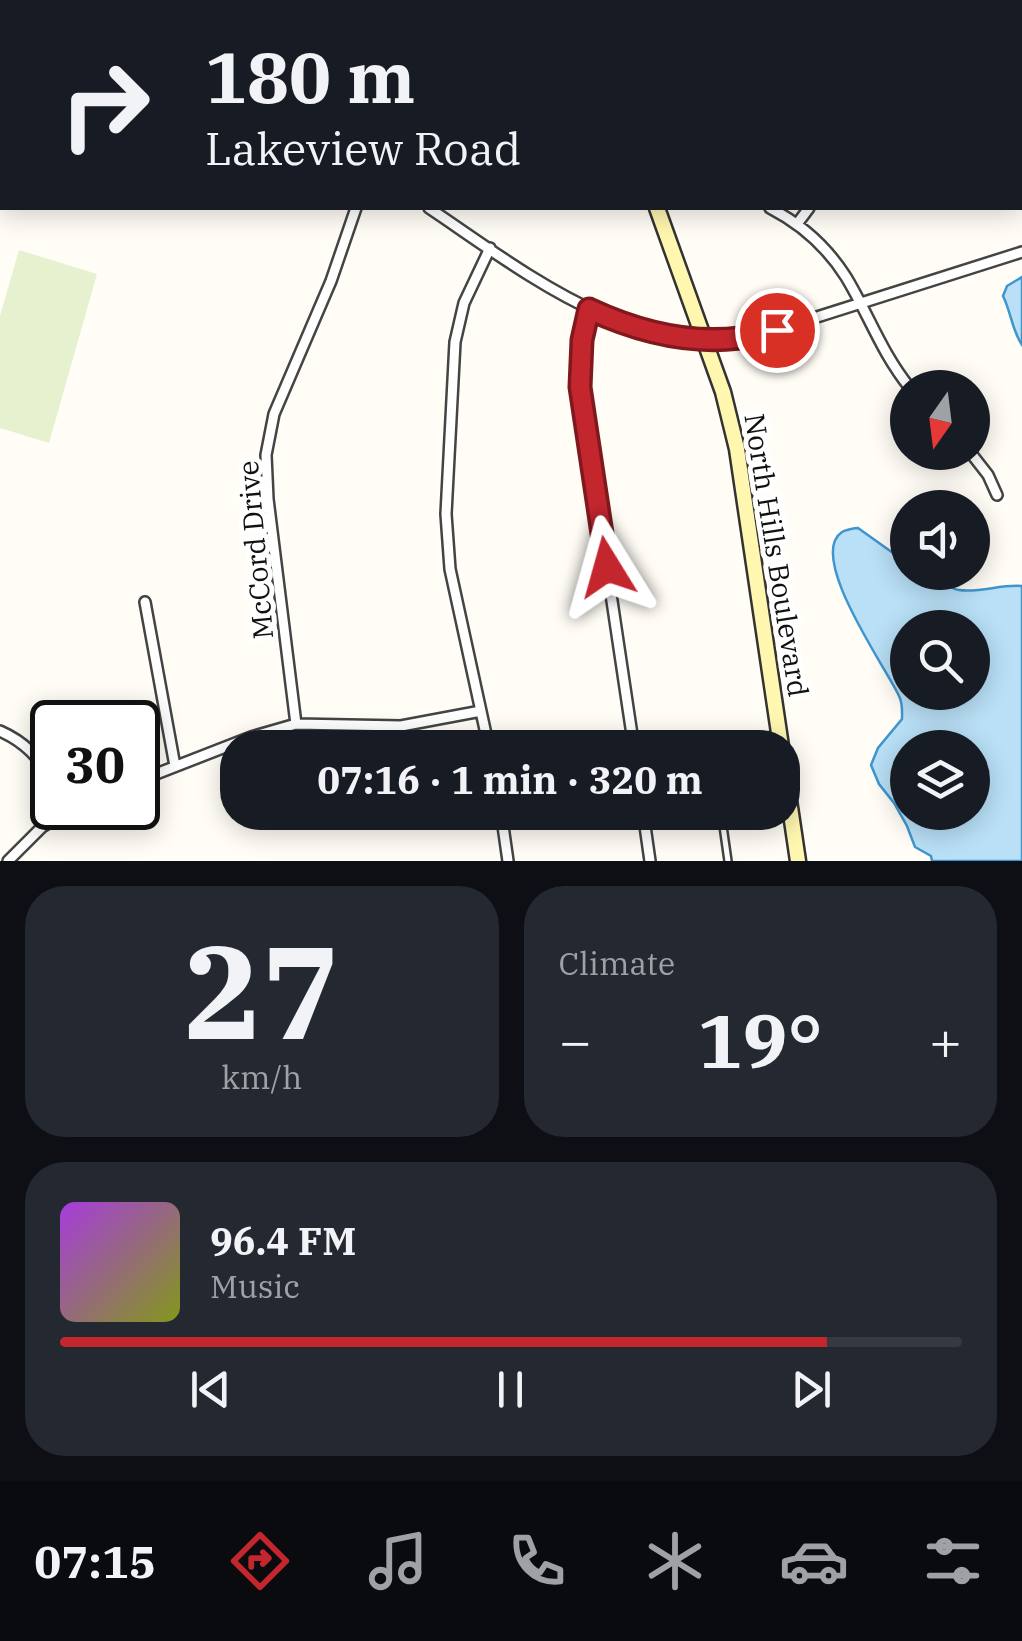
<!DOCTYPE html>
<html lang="en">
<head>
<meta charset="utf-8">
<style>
  body { margin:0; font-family:"IBM Plex Serif",serif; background:#242831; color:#f1f3f6; height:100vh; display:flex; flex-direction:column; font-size:38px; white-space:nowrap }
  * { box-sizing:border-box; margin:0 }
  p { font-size:32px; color:#9ea1a6 }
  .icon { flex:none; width:55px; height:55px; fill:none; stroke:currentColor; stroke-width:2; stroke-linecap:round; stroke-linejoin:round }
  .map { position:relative; height:861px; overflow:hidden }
  .panel { display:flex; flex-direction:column; gap:25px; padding:25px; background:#0d0f14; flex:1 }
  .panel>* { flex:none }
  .top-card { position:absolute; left:0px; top:0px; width:1022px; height:210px; box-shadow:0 5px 25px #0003; background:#171b24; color:#f1f3f6; overflow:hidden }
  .needle { width:65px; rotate:194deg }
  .tools { position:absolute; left:890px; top:370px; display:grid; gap:20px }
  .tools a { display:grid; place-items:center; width:100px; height:100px; border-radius:50%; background:#171b24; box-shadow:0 5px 25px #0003; font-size:50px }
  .speed { position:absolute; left:30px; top:700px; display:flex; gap:20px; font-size:50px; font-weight:700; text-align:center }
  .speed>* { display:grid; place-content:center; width:130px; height:130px; border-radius:50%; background:#171b24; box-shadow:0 5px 25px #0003; line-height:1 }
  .speed .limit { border:5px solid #111; border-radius:15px; background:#fff; color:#111 }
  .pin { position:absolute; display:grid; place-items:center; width:85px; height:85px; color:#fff; margin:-42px; border:5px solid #fff; border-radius:50%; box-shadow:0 2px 10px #0007 }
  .me { position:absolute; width:110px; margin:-55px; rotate:352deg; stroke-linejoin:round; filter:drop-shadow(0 0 8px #0008) }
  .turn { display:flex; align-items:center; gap:35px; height:210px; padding:0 40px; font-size:45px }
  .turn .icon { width:130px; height:130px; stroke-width:2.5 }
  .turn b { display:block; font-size:70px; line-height:85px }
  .big { font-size:75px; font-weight:700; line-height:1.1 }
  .panel .tile { flex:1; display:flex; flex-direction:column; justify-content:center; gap:15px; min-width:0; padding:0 35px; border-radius:40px; background:#242831 }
  .panel .dial { align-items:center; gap:0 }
  .dial b { font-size:130px; line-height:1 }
  .song { display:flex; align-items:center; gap:30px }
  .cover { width:120px; height:120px; border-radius:15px; background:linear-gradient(135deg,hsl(280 70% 55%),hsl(70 70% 35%)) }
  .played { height:10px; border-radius:5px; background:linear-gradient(90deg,#c4262e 85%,#363941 85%) }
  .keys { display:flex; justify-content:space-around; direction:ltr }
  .heat { display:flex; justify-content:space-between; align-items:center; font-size:55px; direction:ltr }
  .panel .tiles { flex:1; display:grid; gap:25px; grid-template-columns:1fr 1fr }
  .tile:last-child { grid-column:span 2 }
  .trip { position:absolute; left:220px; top:730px; width:580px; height:100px; border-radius:40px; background:#171b24; box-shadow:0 5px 25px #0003; font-weight:700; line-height:100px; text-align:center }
  .tab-bar { display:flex; height:160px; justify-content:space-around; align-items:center; background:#090b0e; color:#9ea1a6 }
  .tab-bar .icon { width:70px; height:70px }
  .tab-bar .on { color:#c4262e }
  .tab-bar b { font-size:45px; color:#f1f3f6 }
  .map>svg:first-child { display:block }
</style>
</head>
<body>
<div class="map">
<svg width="1022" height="861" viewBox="0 0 1022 861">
  <rect width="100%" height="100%" fill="#fffdf5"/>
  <path fill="#e6f2cf" d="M 19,250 L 97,274 L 49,443 L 0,428 L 0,316 Z"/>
  <path fill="#b9e0f7" stroke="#3f96cf" stroke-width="2.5" fill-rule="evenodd" d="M 1022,277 L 1022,345 C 1012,330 1011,312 1003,296 L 1007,286 Z
    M 858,528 L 907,563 L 908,572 C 913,572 918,571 924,572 C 936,575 946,589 959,590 C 980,593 1001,584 1022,586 L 1022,861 L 932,861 L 931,856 L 915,847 L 907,826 L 894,803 L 879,784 L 871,765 L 878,748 L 902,719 C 902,711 903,704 899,696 C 887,669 806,556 842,532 C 845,530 855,528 858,528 ZM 908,628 L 972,628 L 972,692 L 908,692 ZM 908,748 L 972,748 L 972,812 L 908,812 Z"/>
  <path fill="#5a524d" d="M 738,812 L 751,812 L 753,827 L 740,829 Z"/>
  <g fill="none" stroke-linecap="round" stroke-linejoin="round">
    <defs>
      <path id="lane" d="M 103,0 L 113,2
        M 119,2 L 119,0
        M 0,117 L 2,117
        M 0,174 L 2,171
        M 715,748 L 725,742 L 775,735
        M 721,812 L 728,861"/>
      <path id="street" d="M 429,208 C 526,273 632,360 757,336 L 1022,252
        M 770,208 C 801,224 827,247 846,277 C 869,315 881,352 910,388
        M 797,224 L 809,208
        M 589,309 L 582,340 L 580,387 L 634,748
        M 970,452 L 988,475 L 997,495
        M 145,602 L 175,766
        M 296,724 L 268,499 L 266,455 L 274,414 L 331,281 L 356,208
        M 0,731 C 25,742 40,758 52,782
        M 489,748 L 450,569 L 446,514 L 455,342 L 464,303 L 490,248
        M 138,781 L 251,737 L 296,724 L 401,726 L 481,711
        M 501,812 L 508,861
        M 643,812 L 650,861
        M 8,861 L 42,827 L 72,808"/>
      <path id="secondary" d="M 659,0 L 677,2
        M 462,2 L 465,0
        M 724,2 L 730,0
        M 757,2 L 760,0
        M 775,2 L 778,0
        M 0,53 L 2,53
        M 657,208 L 723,392 L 737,449 L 798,861"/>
    </defs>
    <use href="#lane" stroke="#444" stroke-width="10"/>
    <use href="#street" stroke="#444" stroke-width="14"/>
    <use href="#secondary" stroke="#333" stroke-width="19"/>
    <use href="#lane" stroke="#fff" stroke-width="5"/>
    <use href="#street" stroke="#fff" stroke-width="9"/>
    <use href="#secondary" stroke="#fff6b0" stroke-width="14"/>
  </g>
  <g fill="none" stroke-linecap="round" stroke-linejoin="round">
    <defs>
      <path id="route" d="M 607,567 L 580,387 L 582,340 L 589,309 C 649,337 713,350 777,330"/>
    </defs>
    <use href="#route" stroke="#7f191e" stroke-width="25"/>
    <use href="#route" stroke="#c4262e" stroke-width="18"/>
  </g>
  <g text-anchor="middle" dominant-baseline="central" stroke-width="10" stroke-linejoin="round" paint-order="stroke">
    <g font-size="28" fill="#111" stroke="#fff">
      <text transform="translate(255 550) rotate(-95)">McCord Drive</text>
      <text transform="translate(777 555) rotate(81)">North Hills Boulevard</text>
    </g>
  </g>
</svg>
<div class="tools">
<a><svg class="needle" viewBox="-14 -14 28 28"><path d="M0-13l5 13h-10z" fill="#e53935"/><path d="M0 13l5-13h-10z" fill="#9ea1a6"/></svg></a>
<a><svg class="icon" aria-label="sound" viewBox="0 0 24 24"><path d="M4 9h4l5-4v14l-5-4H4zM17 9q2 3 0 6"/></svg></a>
<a><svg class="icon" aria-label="search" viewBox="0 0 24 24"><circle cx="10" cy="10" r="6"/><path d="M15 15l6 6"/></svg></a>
<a><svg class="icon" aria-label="layers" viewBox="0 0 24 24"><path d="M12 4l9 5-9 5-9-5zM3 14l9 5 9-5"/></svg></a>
</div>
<div class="speed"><div class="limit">30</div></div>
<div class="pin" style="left:777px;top:330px;background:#d93025"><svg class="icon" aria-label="arrive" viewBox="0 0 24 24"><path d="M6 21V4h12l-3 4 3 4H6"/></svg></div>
<svg class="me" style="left:607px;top:567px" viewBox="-20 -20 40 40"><path d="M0-17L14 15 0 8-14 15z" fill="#c4262e" stroke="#fff" stroke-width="4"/></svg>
<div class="trip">07:16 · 1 min · 320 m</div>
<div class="top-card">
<div class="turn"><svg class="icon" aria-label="right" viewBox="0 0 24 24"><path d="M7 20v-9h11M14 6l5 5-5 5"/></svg><div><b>180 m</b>Lakeview Road</div></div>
</div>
</div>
<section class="panel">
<div class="tiles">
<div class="tile dial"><b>27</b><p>km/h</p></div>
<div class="tile"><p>Climate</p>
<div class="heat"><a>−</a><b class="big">19°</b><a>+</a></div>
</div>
<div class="tile">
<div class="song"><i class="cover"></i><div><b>96.4 FM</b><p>Music</p></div></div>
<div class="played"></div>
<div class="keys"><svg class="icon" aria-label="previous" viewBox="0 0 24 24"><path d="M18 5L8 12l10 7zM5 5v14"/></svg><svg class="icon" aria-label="pause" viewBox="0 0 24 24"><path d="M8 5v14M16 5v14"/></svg><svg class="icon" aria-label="next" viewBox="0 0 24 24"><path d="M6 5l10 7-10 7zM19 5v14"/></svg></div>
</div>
</div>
</section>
<nav class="tab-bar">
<b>07:15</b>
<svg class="icon on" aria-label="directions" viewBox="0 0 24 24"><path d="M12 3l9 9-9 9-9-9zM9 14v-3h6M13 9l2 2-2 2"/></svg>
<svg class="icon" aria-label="music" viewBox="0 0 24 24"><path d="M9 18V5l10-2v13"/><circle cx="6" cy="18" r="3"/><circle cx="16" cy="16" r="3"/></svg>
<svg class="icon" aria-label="phone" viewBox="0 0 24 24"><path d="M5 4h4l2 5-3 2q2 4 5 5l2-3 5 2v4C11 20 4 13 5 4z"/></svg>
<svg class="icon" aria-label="climate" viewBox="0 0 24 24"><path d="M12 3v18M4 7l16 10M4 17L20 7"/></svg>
<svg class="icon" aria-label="car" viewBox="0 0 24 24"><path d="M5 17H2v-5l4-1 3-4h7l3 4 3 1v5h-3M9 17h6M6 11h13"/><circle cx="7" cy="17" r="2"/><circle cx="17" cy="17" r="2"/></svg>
<svg class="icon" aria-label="filters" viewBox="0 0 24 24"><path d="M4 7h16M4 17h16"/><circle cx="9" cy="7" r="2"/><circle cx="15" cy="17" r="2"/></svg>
</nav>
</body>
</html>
